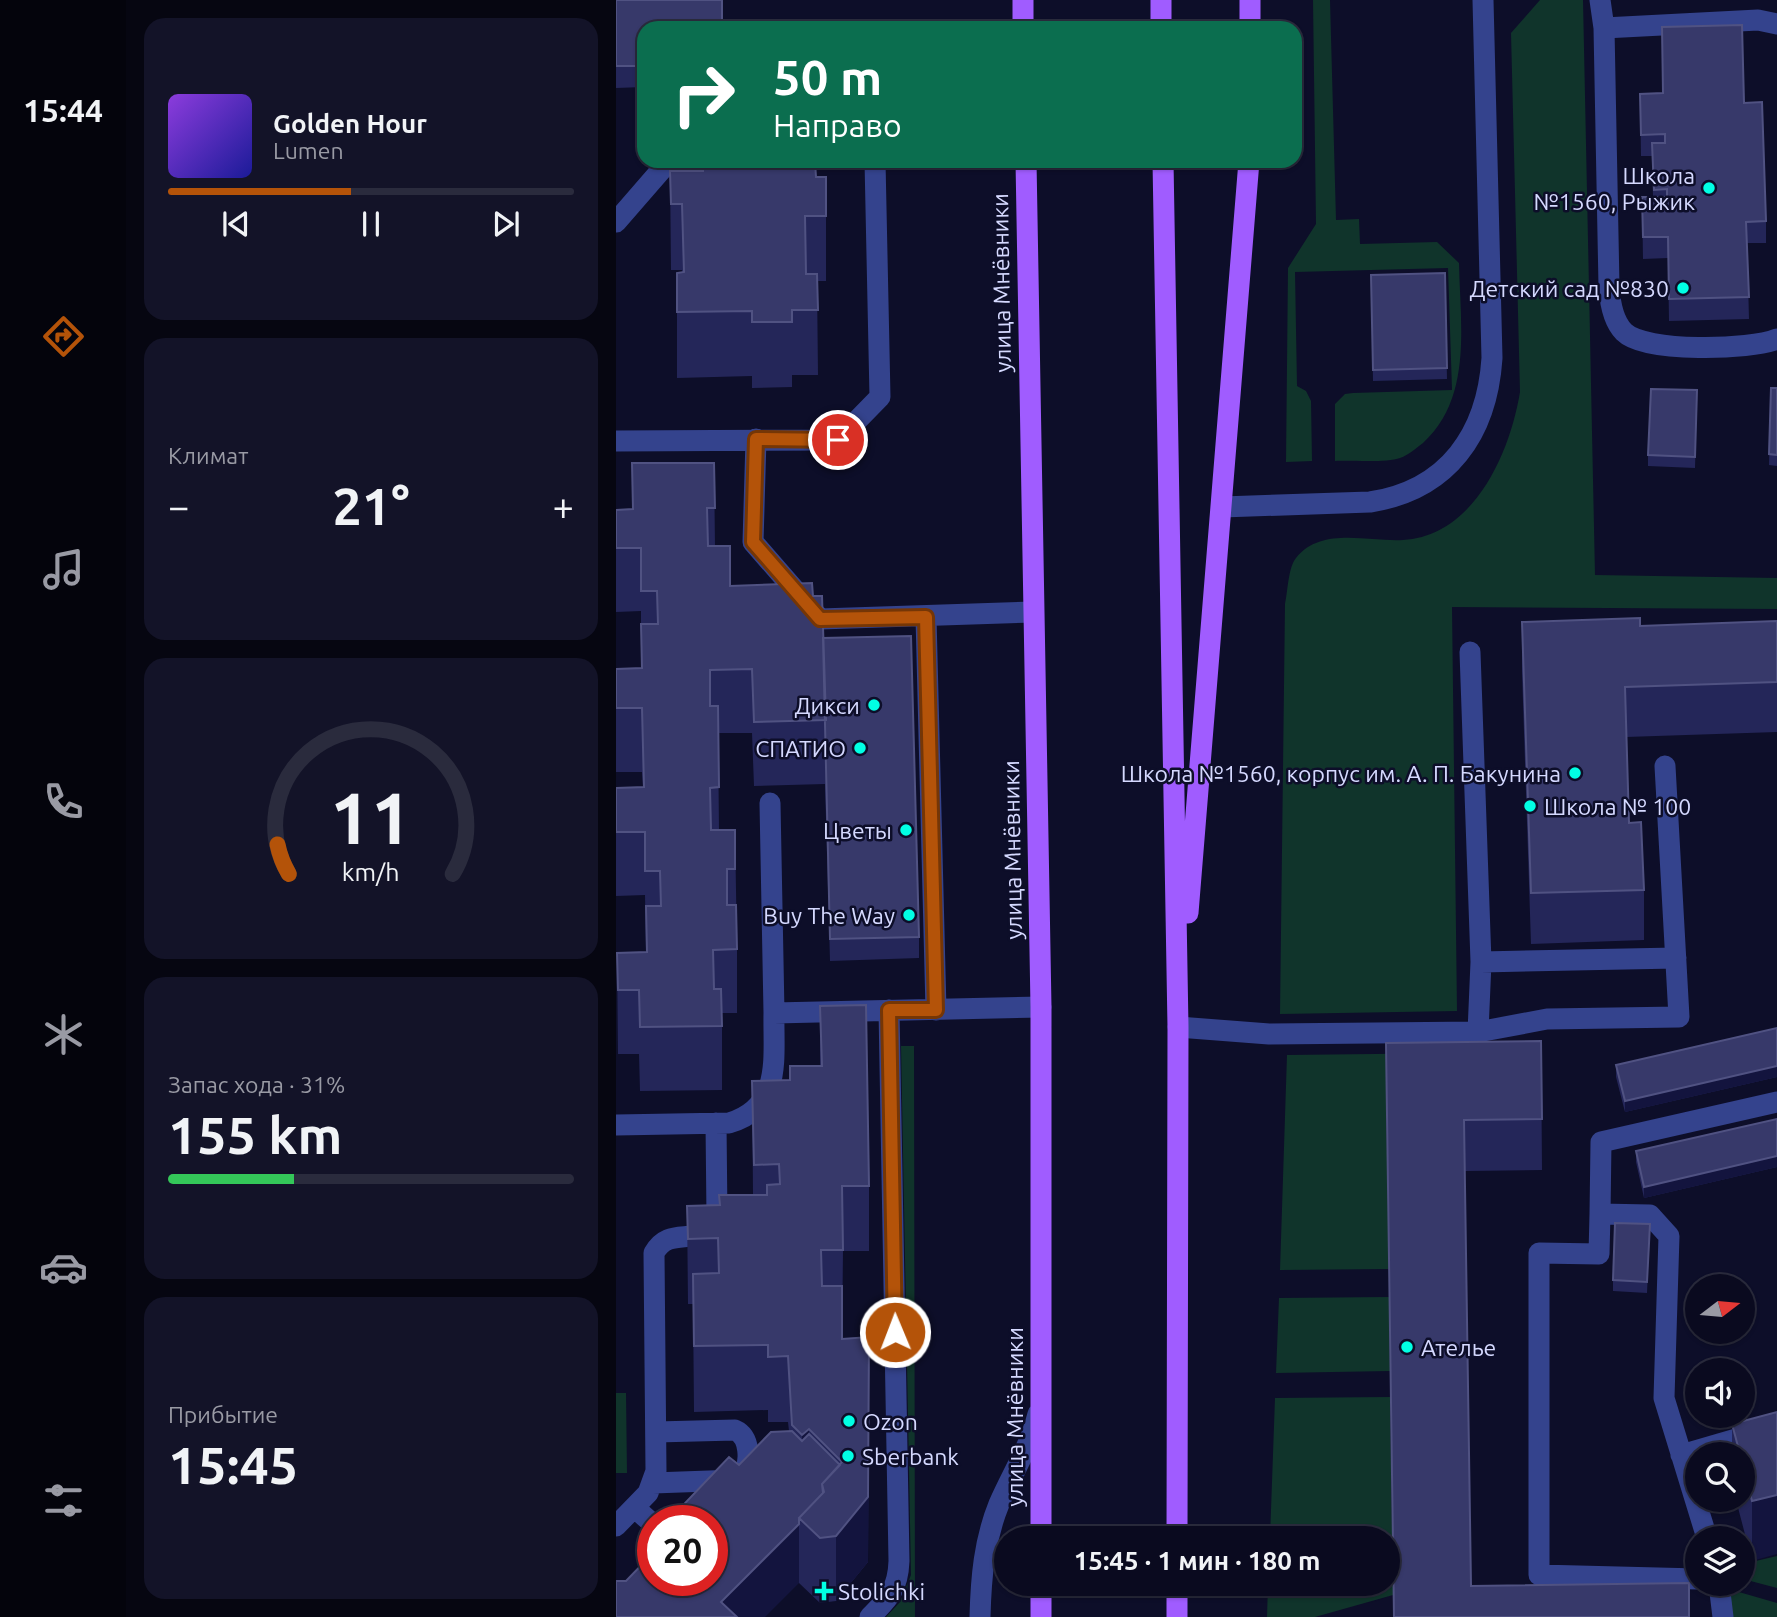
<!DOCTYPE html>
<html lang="ru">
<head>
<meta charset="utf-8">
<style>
  body { margin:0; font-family:Ubuntu,sans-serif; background:#131328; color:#f1f3f6; height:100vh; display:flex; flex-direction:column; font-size:26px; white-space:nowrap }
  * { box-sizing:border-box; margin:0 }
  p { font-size:23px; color:#999aa4 }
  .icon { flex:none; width:38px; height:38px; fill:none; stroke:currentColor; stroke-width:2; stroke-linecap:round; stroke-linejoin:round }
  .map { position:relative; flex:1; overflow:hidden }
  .drawer { display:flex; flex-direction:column; gap:18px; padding:18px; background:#060611; width:490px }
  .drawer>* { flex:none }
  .banner { position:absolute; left:21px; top:21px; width:665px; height:147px; border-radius:21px; box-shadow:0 2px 5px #0004,0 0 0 2px #2a2b3d; background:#0b6e4f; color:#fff; overflow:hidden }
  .needle { width:46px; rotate:74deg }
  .tools { position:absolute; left:1069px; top:1274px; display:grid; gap:14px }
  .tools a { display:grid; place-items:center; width:70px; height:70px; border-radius:50%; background:#0a0a1f; box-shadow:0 2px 5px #0004,0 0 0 2px #2a2b3d; font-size:35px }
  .speed { position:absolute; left:21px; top:1505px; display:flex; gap:14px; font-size:35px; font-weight:700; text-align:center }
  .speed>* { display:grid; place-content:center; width:91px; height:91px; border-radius:50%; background:#0a0a1f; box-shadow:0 2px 5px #0004,0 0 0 2px #2a2b3d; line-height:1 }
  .speed .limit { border:10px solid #d22; background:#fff; color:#111 }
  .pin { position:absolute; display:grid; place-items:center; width:60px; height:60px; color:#fff; margin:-30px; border:4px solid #fff; border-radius:50%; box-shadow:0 2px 7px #0007 }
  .me { position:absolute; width:77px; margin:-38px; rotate:359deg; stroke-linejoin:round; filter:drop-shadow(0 0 5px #0008) }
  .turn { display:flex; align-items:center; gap:24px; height:147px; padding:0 21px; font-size:32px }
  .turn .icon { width:91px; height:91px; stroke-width:2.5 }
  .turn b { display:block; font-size:49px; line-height:60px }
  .big { font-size:52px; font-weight:700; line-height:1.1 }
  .drawer .widget { flex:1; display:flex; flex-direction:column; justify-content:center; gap:10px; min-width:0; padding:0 24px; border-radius:21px; background:#131328 }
  .drawer .dial { align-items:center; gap:0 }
  .dial svg { height:182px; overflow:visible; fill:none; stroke:#2a2b3d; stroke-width:7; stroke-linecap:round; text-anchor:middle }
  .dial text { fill:#f1f3f6; stroke:none }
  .song { display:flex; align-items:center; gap:21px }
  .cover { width:84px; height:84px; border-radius:10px; background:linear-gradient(135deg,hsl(270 70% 55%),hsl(240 70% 35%)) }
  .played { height:7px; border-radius:4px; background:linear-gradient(90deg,#b45309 45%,#2a2b3d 45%) }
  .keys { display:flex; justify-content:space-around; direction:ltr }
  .heat { display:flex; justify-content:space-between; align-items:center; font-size:38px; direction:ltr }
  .charge { height:10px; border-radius:5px; background:linear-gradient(90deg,#34c759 31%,#2a2b3d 0) }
  .trip { position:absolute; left:378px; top:1526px; width:406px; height:70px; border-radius:35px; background:#0a0a1f; box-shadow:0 2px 5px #0004,0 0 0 2px #2a2b3d; font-weight:700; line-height:70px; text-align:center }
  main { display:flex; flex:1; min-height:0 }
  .dock { display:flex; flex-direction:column; width:126px; justify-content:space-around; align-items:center; background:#04040c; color:#999aa4 }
  .dock .icon { width:49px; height:49px }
  .dock .current { color:#b45309 }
  .dock b { font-size:32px; color:#f1f3f6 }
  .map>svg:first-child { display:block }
</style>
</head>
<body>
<main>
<nav class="dock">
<b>15:44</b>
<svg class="icon current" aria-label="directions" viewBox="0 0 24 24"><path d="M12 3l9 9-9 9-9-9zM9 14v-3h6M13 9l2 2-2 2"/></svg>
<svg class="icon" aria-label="music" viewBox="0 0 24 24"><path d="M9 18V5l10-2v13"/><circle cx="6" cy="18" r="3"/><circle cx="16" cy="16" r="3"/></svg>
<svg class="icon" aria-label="phone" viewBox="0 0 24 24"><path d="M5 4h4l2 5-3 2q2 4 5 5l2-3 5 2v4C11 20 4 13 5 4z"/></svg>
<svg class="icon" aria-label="climate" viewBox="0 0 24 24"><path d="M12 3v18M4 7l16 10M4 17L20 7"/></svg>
<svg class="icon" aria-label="car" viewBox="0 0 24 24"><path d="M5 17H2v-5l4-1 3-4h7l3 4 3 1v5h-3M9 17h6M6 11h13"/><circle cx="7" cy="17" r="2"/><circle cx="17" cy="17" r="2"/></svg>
<svg class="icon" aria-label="filters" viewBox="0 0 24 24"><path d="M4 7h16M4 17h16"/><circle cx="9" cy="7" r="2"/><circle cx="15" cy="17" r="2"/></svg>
</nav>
<section class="drawer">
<div class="widget">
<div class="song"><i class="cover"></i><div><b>Golden Hour</b><p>Lumen</p></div></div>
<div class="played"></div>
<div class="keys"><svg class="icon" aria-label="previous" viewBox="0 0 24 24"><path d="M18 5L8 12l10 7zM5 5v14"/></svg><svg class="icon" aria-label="pause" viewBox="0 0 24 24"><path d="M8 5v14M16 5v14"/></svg><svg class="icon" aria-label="next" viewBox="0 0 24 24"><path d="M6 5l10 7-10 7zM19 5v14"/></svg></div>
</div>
<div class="widget"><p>Климат</p>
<div class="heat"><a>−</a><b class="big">21°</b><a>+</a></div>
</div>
<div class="widget dial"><svg viewBox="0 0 100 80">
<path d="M14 69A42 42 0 1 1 86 69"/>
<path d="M14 69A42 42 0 0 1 9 56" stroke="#b45309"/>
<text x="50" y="56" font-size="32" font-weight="700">11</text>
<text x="50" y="72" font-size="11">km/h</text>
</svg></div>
<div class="widget"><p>Запас хода · 31%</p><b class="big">155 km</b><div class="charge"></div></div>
<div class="widget"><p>Прибытие</p><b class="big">15:45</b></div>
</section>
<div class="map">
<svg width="1161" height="1617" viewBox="0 0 1161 1617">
  <rect width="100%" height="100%" fill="#0d0e29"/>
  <path fill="#10342b" d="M 697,0 L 714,0 L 720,220 L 743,219 L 744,244 L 821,242 L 843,263 C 844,324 857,397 807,443 C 800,448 793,455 784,458 C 771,463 735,460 719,461 L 719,404 L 729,394 L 737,393 L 836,390 L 832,268 L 679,272 L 681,386 L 690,391 L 695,401 L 696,461 L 670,462 L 672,268 L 700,224 Z
    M 924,0 L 967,0 L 979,575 L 1161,578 L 1161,609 L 836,607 L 841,1011 L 664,1014 L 669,604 C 672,591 672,568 680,558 C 705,526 753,542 787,540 C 858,536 894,453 904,392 L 895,33 Z
    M 285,1046 L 298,1046 L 299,1617 L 270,1617 L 284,1602 L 295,1575 Z
    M 924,1052 L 770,1094 L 773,1269 L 664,1270 L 671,1055 Z
    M 773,1297 L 774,1371 L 660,1373 L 663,1298 Z
    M 0,1393 L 10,1393 L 11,1473 L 0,1473 Z
    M 774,1397 L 777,1595 L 699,1617 L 651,1617 L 652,1584 L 772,1584 L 772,1538 L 654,1538 L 659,1398 Z
    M 1161,1556 L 1161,1588 L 1127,1579 L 1127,1564 Z
    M 1109,1588 L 1161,1603 L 1161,1617 L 1113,1617 Z"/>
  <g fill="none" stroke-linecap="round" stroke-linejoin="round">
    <path stroke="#34438d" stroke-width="21" d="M 984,0 L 988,28 L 993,287 C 994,302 997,321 1008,332 C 1029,353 1135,350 1161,339
      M 988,28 L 1142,20 L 1161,24
      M 0,222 L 53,161
      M 140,439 L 137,542 L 204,619 L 417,612
      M 0,441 L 222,440 L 264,397 L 259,161
      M 606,507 L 754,502 C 832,490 871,434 876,358 L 867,0
      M 310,617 L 320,1010
      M 854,652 L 865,962 L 862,1032
      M 154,803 L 158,1013
      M 865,962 L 1060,958
      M 562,1027 L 653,1034 L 862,1032 L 931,1019 L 1063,1017 L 1049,766
      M 0,1125 L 113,1123 C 167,1107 157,1058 158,1013 L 425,1007
      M 984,1214 L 983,1254 L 923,1253 L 923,1575 L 1082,1579
      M 1065,1455 L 1161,1427
      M 37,1483 L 121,1480 L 128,1476 C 134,1462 135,1437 119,1430 L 40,1432
      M 19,1508 L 37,1524
      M 0,1526 L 32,1493 L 40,1471 L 38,1253 C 55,1223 83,1251 101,1218 L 100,1123
      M 1091,1538 L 1048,1398 L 1053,1236 L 1034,1215 L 984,1214 L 985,1142 L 1161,1102
      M 1103,1584 L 1107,1617
      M 254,1617 C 273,1598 282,1589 283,1561 L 273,1010
      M 364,1617 C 365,1578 368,1541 383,1504 C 396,1474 414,1446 422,1414"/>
    <path stroke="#a05cff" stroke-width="21" d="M 407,0 L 407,28
      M 545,0 L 545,28
      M 634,0 L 634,28
      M 410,161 L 425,1007 L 425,1538
      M 547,161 L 562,1027 L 561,1538
      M 572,913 L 633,161
      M 425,1584 L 425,1617
      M 561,1617 L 561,1584"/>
  </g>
  <path fill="#242659" d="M 0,0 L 28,28 L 28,87 L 0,88 Z
    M 1046,27 L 1128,103 L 1150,221 L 1150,243 L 1131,243 L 1133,319 L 1053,321 L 1052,258 L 1027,259 L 1026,197 L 1037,197 L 1036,156 L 1025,156 L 1024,94 L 1047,93 Z
    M 54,171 L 210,177 L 210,281 L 201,281 L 202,375 L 176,375 L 176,387 L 136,388 L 136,376 L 61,378 L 61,273 L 66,272 L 66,270 L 55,270 Z
    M 829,273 L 831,379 L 757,381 L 755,275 Z
    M 1155,388 L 1161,388 L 1161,466 L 1153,465 Z
    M 1081,401 L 1079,468 L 1032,466 L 1032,455 Z
    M 16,463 L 98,463 L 99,546 L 114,586 L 197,596 L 207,638 L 303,937 L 303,958 L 214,961 L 209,784 L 138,786 L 136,733 L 102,733 L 103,830 L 119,830 L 121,949 L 121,1013 L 106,1013 L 106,1090 L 24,1091 L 23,1054 L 2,1054 L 1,953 L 30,952 L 29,895 L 0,896 L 0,832 L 27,787 L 26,772 L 0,772 L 0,669 L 25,668 L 25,611 L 0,612 L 0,548 L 16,509 Z
    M 1161,621 L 1161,732 L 1010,737 L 1013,823 L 1028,890 L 1028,940 L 915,944 L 906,672 L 906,622 L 1024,626 Z
    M 204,1006 L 253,1186 L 253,1251 L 227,1251 L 226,1339 L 253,1402 L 252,1562 L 220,1601 L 204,1603 L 183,1583 L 10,1581 L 33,1557 L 33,1541 L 37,1537 L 37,1580 L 123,1465 L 173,1431 L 172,1422 L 152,1422 L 152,1410 L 78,1412 L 77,1304 L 72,1304 L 71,1206 L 103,1205 L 137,1195 L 136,1081 L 174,1080 L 204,1066 Z
    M 1161,1028 L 1161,1077 L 1009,1112 L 1000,1077 L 1000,1065 Z
    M 925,1041 L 926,1170 L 848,1171 L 855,1586 L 1073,1617 L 778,1617 L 770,1043 Z
    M 1161,1119 L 1161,1167 L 1028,1198 L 1020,1162 L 1020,1151 Z
    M 1034,1224 L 1031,1293 L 997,1291 L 997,1280 Z
    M 1161,1412 L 1136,1561 L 1120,1500 L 1127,1500 L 1127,1454 L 1116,1454 L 1116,1424 Z"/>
  <path fill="#13143e" d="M 1161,1066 L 1161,1077 L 1009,1112 L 1009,1101 Z
    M 1161,1156 L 1161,1167 L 1028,1198 L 1028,1187 Z
    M 253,1337 L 252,1562 L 220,1601 L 220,1536 Z
    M 193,1429 L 193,1494 L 186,1500 L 186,1435 Z
    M 1161,1495 L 1161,1554 L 1136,1561 L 1136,1501 Z
    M 183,1524 L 183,1583 L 149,1617 L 105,1617 L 105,1602 Z"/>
  <path fill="#37396a" stroke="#505282" stroke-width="2" d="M 0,0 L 106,0 L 106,28 L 28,28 L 28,66 L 0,66 Z
    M 1126,25 L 1128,103 L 1146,102 L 1150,221 L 1130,222 L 1133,297 L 1053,299 L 1052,237 L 1027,237 L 1026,197 L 1051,197 L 1051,189 L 1038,190 L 1036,143 L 1049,143 L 1049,134 L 1025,135 L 1024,94 L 1047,93 L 1046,27 Z
    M 87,161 L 199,161 L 200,177 L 210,177 L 210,216 L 189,216 L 190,274 L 201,274 L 202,310 L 176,310 L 176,322 L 136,322 L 136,311 L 61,312 L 61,273 L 68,272 L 66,204 L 55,204 L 54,171 L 87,171 Z
    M 829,273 L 831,368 L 757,370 L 755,275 Z
    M 1155,388 L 1161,388 L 1161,455 L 1153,454 Z
    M 1035,389 L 1081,390 L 1079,457 L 1032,455 Z
    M 16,463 L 98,463 L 99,508 L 91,508 L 92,546 L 114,546 L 114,586 L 196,583 L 197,596 L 206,596 L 210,720 L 138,722 L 136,669 L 94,670 L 94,706 L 102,706 L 103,787 L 94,788 L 95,830 L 119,830 L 119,869 L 111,869 L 111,905 L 120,905 L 121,949 L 97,950 L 98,989 L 105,989 L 106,1026 L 24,1027 L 23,990 L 2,990 L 1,953 L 31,952 L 30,906 L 45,906 L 44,871 L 29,871 L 29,832 L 0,832 L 0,788 L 28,787 L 26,708 L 0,708 L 0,669 L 26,668 L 25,624 L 42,624 L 41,591 L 25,591 L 25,548 L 0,548 L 0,510 L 17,509 Z
    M 1024,618 L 1024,626 L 1161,621 L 1161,682 L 1009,687 L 1013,823 L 1025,822 L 1028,890 L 915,893 L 906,622 Z
    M 295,636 L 303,937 L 214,939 L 207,638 Z
    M 250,1005 L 253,1186 L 226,1186 L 227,1250 L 205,1250 L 206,1286 L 226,1286 L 226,1339 L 253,1337 L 252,1497 L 220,1536 L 204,1538 L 183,1518 L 208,1492 L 206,1484 L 226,1462 L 193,1429 L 186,1435 L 176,1425 L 172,1356 L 152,1357 L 152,1345 L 78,1346 L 77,1274 L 103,1273 L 102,1238 L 72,1239 L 71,1206 L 104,1205 L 103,1195 L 151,1195 L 151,1185 L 164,1184 L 163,1164 L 138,1165 L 136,1081 L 174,1080 L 174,1066 L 206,1066 L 204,1006 Z
    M 1161,1028 L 1161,1066 L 1009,1101 L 1000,1065 Z
    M 925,1041 L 926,1119 L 848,1120 L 855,1586 L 1073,1583 L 1073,1617 L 778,1617 L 770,1043 Z
    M 1161,1119 L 1161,1156 L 1028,1187 L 1020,1151 Z
    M 999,1223 L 1034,1224 L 1031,1282 L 997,1280 Z
    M 1161,1412 L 1161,1495 L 1136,1501 L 1127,1466 L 1127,1454 L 1124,1454 L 1116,1424 Z
    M 176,1431 L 186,1441 L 193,1434 L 224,1465 L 206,1484 L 207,1493 L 183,1518 L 183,1524 L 105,1602 L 121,1617 L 0,1617 L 0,1581 L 10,1581 L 37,1553 L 37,1580 L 96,1580 L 96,1521 L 52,1521 L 113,1457 L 123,1465 L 155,1432 Z"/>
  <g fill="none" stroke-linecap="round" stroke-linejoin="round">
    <defs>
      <path id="route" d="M 222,440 L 140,439 L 137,542 L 204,619 L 310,617 L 320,1010 L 273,1010 L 279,1332"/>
    </defs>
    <use href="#route" stroke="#753606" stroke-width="18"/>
    <use href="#route" stroke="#b45309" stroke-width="12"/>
  </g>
  <g fill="#01ffe4" stroke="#0d0e29" stroke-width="2.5">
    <circle cx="1093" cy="188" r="7"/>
    <circle cx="1067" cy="288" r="7"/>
    <circle cx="258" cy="705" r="7"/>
    <circle cx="244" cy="748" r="7"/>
    <circle cx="959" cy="773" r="7"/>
    <circle cx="914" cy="806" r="7"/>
    <circle cx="290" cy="830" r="7"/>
    <circle cx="293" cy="915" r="7"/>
    <circle cx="791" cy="1347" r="7"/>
    <circle cx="233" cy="1421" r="7"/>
    <circle cx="232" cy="1456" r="7"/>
    <path d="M204.5 1580.5h7v7h7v7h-7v7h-7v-7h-7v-7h7z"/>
  </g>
  <g text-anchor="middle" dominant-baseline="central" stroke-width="5" stroke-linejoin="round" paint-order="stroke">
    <g font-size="23" fill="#d5d9ff" stroke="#0d0e29" text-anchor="end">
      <text x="1079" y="175">Школа<tspan x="1079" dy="26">№1560, Рыжик</tspan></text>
      <text x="1053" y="288">Детский сад №830</text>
      <text x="244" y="705">Дикси</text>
      <text x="230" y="748">СПАТИО</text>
      <text x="945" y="773">Школа №1560, корпус им. А. П. Бакунина</text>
      <text x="928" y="806" text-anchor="start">Школа № 100</text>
      <text x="276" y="830">Цветы</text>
      <text x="279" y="915">Buy The Way</text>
      <text x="805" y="1347" text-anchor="start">Ателье</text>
      <text x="247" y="1421" text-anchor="start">Ozon</text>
      <text x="246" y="1456" text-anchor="start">Sberbank</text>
      <text x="222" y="1591" text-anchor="start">Stolichki</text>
    </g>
    <g font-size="23" fill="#d5d9ff" stroke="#0d0e29">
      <text transform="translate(385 283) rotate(-91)">улица Мнёвники</text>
      <text transform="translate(396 850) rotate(-91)">улица Мнёвники</text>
      <text transform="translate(398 1417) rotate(-90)">улица Мнёвники</text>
    </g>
  </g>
</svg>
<div class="tools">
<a><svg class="needle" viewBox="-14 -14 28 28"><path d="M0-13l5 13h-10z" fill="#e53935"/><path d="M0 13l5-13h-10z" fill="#999aa4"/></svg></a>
<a><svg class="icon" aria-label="sound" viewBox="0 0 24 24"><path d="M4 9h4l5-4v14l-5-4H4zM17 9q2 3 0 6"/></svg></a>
<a><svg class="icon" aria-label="search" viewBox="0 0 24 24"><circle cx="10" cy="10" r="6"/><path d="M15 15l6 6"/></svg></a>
<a><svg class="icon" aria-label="layers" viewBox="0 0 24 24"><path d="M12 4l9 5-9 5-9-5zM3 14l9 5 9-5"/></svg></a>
</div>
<div class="speed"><div class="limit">20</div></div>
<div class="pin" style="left:222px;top:440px;background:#d93025"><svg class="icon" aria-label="arrive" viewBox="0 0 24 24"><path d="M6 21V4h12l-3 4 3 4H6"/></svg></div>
<svg class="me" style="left:279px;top:1332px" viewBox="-20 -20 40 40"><circle r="17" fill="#b45309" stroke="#fff" stroke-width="3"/><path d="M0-11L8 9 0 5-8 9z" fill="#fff"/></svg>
<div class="trip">15:45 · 1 мин · 180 m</div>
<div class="banner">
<div class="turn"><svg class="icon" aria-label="right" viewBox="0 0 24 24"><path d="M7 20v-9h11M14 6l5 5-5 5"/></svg><div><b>50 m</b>Направо</div></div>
</div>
</div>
</main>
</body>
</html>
